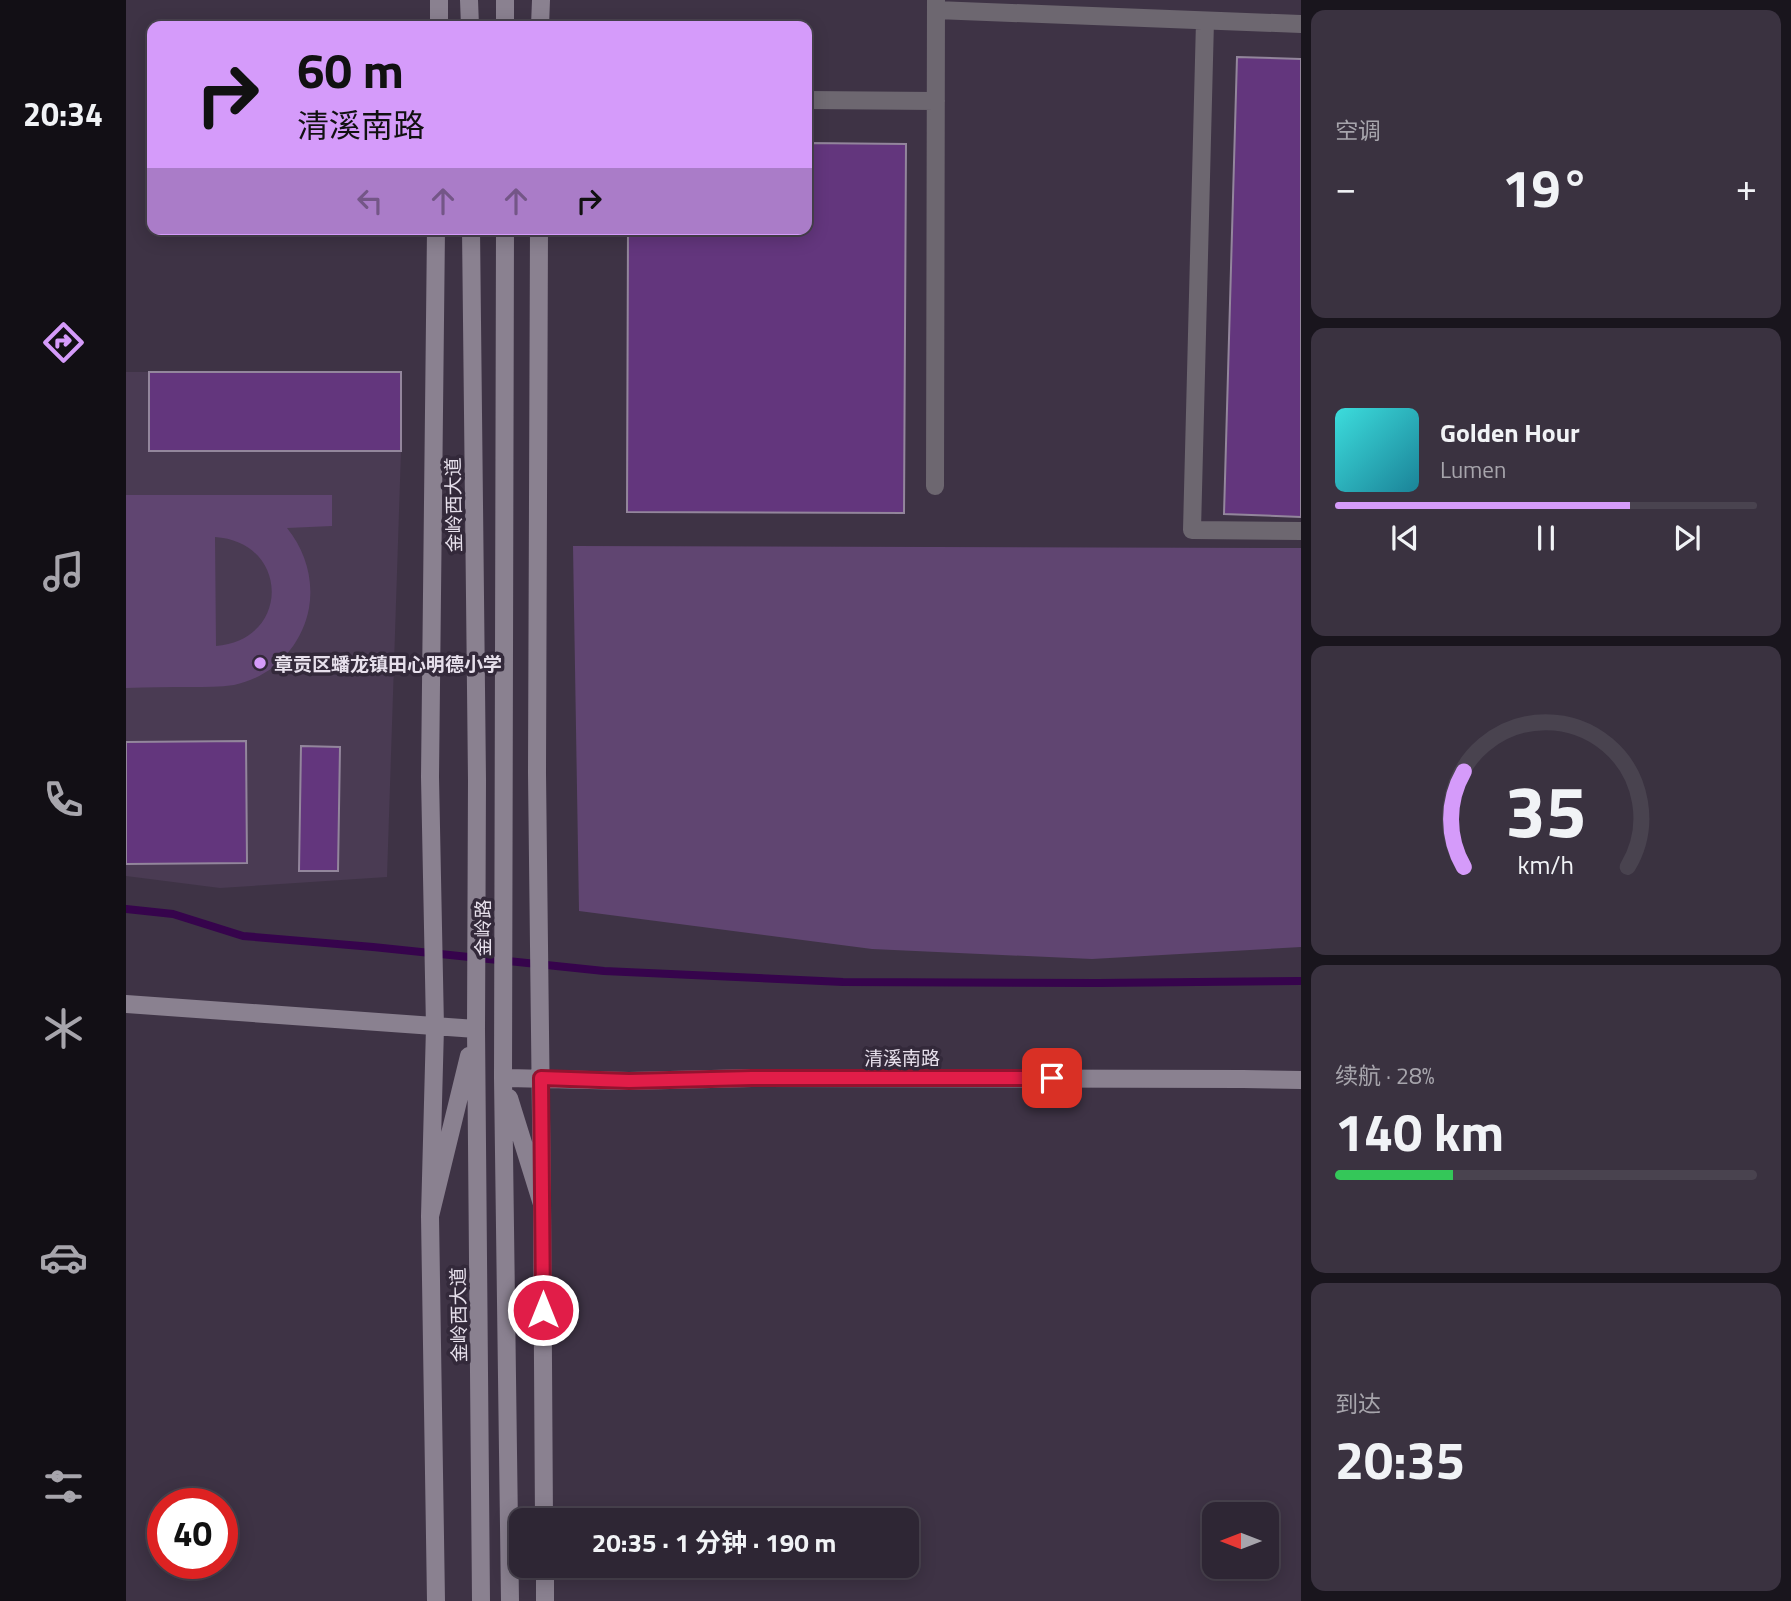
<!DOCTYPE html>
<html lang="zh">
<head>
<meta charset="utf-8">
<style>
  body { margin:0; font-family:"Titillium Web","Noto Sans SC",sans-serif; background:#3a3240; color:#f1f3f6; height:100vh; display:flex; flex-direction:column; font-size:26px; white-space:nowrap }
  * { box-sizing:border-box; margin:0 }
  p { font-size:23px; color:#a7a5ac }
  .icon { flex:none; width:38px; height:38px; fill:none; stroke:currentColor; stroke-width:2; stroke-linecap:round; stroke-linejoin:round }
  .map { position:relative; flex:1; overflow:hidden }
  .panel { display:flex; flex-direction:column; gap:10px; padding:10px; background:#19151d; width:490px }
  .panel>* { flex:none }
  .banner { position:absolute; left:21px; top:21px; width:665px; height:214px; border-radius:14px; box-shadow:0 4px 18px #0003,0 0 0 2px #49434f; background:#d59bfa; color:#111; overflow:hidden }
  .needle { width:46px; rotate:270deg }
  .fabs { position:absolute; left:1076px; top:1502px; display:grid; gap:14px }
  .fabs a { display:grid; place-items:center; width:77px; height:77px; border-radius:14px; background:#2e2634; box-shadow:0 4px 18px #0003,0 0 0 2px #49434f; font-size:35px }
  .speed { position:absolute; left:21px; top:1488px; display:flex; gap:14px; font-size:35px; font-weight:700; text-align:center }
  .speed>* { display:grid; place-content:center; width:91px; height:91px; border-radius:50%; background:#2e2634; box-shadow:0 4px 18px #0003,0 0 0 2px #49434f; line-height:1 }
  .speed .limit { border:10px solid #d22; background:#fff; color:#111 }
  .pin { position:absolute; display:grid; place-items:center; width:60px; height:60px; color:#fff; margin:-30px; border-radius:14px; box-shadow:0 4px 10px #0006 }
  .me { position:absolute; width:77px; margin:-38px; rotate:0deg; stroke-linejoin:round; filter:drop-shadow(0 0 5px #0008) }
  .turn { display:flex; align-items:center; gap:24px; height:147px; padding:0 35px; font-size:32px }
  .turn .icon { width:91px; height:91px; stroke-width:2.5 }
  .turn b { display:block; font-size:49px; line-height:60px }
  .lanes { display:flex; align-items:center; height:66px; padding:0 35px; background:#0003; justify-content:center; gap:35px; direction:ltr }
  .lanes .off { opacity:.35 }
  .big { font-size:52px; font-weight:700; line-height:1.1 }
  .panel .widget { flex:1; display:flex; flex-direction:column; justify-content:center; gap:10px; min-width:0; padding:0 24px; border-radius:14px; background:#3a3240 }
  .panel .dial { align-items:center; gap:0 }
  .dial svg { height:182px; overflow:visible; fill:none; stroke:#49434f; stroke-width:7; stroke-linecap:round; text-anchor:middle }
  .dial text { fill:#f1f3f6; stroke:none }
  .song { display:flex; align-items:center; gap:21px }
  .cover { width:84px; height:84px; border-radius:10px; background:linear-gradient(135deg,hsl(180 70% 55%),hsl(190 70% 35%)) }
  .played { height:7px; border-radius:4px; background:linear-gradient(90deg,#d59bfa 70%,#49434f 70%) }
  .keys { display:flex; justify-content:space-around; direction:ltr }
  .heat { display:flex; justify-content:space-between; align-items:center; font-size:38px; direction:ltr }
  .charge { height:10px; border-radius:5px; background:linear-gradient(90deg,#34c759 28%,#49434f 0) }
  .trip { position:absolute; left:383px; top:1508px; width:410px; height:70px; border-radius:14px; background:#2e2634; box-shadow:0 4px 18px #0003,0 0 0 2px #49434f; font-weight:700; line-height:70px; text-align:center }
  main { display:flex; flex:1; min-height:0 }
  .tab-bar { display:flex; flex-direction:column; width:126px; justify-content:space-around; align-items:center; background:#120f15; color:#a7a5ac }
  .tab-bar .icon { width:49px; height:49px }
  .tab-bar .selected { color:#d59bfa }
  .tab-bar b { font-size:32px; color:#f1f3f6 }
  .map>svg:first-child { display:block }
</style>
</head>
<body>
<main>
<nav class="tab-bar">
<b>20:34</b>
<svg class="icon selected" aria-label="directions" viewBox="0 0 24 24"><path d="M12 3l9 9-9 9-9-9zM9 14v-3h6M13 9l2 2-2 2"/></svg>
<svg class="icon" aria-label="music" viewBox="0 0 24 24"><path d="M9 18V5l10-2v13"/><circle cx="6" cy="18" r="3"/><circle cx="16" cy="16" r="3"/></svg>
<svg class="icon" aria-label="phone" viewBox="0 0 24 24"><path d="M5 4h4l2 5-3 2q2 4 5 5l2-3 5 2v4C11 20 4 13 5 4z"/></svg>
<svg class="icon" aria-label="climate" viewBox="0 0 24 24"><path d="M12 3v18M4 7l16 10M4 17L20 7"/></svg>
<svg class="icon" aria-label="car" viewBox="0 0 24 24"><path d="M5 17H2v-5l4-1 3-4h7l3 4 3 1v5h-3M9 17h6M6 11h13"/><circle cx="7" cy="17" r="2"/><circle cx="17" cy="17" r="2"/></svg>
<svg class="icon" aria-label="filters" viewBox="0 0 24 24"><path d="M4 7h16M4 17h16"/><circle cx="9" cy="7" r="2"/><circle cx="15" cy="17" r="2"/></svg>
</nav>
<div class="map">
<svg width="1175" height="1601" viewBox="0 0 1175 1601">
  <rect width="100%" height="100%" fill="#3e3345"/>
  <path fill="#4a3b53" d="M 0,372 L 275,372 L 275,451 L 261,877 L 94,888 L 0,876 Z"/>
  <path fill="#604571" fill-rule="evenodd" d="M 0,495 L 206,495 L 206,526 L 161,528 C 179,550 188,579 183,608 C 176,646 147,677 108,685 C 94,687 79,687 65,687 C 43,687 22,687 0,688 ZM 89,537 C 164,542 165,640 90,646 Z
    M 447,546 L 1175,548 L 1175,947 L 966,959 L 746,949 L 453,911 Z"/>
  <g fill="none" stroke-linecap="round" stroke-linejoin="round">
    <path stroke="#36044c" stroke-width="8" d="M 0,909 L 47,914 L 117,936 L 247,947 L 478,971 L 717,982 L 972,983 L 1175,981"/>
  </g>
  <path fill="#63367d" stroke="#93869c" stroke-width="2" d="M 1111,57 L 1175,59 L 1175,517 L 1098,514 Z
    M 681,143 L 780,144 L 778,513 L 501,512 L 502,229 L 681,229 Z
    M 23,372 L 275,372 L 275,451 L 23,451 Z
    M 120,741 L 121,863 L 0,864 L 0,742 Z
    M 175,746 L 214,747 L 212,871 L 173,871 Z"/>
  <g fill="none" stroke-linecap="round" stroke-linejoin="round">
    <path stroke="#6d6770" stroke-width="18" d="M 810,10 L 1175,24
      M 1079,21 L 1066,530 L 1175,531
      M 681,100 L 810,101
      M 809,486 L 810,0"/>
    <path stroke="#8a8190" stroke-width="18" d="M 343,0 L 344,26
      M 313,26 L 313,0
      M 379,26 L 379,0
      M 414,26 L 415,0
      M 345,229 L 351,780 L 350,1029 L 355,1601
      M 379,229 L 377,1078 L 384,1601
      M 413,229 L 411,773 L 416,1204
      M 0,1004 L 350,1029
      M 377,1078 L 503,1081 L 626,1078 L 1117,1079 L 1175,1080
      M 383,1098 L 416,1204 L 418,1521
      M 304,1216 L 309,1027 L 304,777 L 310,229
      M 419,1566 L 419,1601
      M 310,1601 L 304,1216 L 343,1056"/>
  </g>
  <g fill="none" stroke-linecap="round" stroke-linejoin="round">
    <defs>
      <path id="route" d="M 417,1310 L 415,1078 L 503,1081 L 626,1078 L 926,1078"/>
    </defs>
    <use href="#route" stroke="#92132f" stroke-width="18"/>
    <use href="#route" stroke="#e11d48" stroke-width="12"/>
  </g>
  <circle fill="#d59bfa" stroke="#33293a" stroke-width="2.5" cx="134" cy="663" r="7"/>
  <g text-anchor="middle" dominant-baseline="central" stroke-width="7" stroke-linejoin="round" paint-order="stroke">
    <g font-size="19" fill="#e7e0ec" stroke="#33293a">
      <text transform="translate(327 505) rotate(-91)">金岭西大道</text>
      <text transform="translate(356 928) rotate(-90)">金岭路</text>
      <text x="776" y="1057">清溪南路</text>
      <text transform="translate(332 1315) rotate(-91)">金岭西大道</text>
    </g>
    <g font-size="19" font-weight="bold" fill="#e7e0ec" stroke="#33293a" text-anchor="start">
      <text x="148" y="663">章贡区蟠龙镇田心明德小学</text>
    </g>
  </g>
</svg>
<div class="fabs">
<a><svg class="needle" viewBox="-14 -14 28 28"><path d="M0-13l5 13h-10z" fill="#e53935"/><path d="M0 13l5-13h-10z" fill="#a7a5ac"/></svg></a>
</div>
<div class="speed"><div class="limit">40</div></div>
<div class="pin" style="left:926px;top:1078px;background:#d93025"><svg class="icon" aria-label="arrive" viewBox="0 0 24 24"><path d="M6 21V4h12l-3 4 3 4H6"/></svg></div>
<svg class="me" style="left:417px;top:1310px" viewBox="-20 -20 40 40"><circle r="17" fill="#e11d48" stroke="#fff" stroke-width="3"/><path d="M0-11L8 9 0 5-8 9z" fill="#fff"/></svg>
<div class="trip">20:35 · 1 分钟 · 190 m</div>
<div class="banner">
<div class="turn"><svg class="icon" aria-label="right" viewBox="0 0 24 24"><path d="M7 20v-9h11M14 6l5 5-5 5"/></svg><div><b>60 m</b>清溪南路</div></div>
<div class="lanes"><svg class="icon off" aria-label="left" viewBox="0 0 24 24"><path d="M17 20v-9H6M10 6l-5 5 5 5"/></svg><svg class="icon off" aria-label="ahead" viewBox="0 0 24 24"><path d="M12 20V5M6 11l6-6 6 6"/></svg><svg class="icon off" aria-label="ahead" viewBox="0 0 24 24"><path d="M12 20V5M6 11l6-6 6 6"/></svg><svg class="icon" aria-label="right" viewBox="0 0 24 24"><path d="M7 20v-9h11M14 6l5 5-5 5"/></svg></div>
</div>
</div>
<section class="panel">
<div class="widget"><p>空调</p>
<div class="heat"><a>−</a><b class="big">19°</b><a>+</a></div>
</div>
<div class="widget">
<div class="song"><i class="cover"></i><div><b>Golden Hour</b><p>Lumen</p></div></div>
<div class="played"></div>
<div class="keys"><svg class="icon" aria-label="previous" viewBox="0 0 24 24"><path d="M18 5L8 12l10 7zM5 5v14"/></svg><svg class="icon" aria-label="pause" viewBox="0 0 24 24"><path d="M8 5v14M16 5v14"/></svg><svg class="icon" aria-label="next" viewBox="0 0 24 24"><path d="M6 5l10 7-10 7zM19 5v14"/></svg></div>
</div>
<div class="widget dial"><svg viewBox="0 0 100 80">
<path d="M14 69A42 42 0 1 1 86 69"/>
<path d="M14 69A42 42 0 0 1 14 27" stroke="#d59bfa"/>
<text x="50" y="56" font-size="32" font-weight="700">35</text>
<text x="50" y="72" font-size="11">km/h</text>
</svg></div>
<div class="widget"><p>续航 · 28%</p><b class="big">140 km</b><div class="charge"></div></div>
<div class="widget"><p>到达</p><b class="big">20:35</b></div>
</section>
</main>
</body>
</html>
